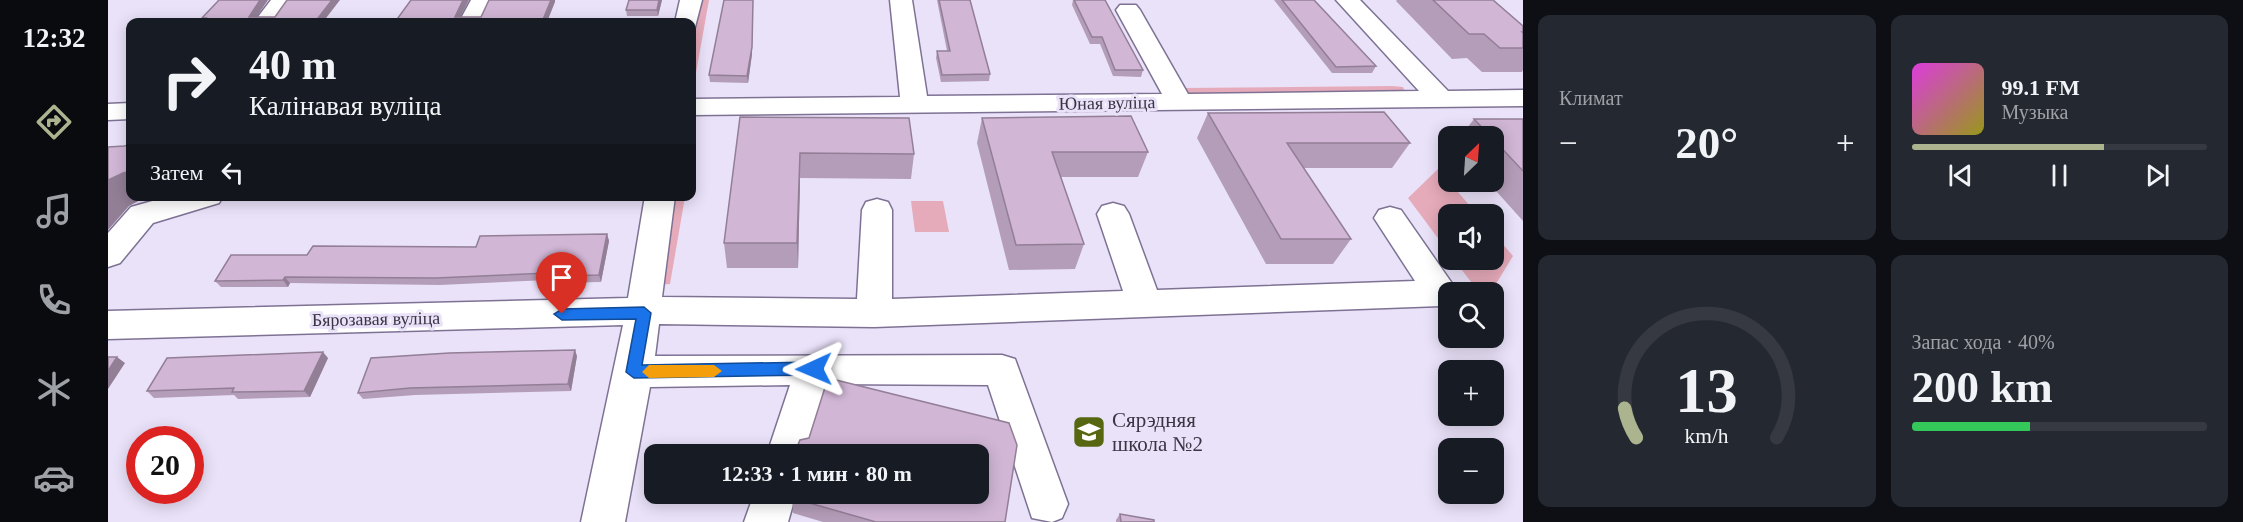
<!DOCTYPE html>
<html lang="ru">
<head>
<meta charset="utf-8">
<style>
  body { margin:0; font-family:"Times New Roman",serif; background:#242831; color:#f1f3f6; height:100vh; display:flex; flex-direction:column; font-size:22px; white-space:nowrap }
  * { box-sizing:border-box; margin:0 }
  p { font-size:20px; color:#9ea1a6 }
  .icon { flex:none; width:33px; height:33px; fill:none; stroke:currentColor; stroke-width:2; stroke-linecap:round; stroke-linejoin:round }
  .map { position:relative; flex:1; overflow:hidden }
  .panel { display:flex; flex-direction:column; gap:15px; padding:15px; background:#0d0f14; width:720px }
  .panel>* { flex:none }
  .top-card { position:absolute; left:18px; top:18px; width:570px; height:183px; border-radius:12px; box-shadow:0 3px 15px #0003; background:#171b24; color:#f1f3f6; overflow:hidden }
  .needle { width:39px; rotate:25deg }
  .controls { position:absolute; left:1330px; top:126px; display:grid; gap:12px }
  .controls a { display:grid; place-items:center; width:66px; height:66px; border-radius:12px; background:#171b24; box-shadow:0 3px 15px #0003; font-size:30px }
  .speed { position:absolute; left:18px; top:426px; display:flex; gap:12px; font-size:30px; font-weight:700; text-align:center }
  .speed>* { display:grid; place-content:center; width:78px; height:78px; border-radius:50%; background:#171b24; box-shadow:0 3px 15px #0003; line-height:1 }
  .speed .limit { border:9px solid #d22; background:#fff; color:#111 }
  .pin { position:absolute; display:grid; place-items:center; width:51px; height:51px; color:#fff; margin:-62px -26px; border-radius:50% 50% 50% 0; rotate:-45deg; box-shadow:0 0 6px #0007 }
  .pin .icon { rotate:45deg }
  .me { position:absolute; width:66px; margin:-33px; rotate:269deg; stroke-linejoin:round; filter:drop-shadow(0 0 4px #0008) }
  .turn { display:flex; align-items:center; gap:21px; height:126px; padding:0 24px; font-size:27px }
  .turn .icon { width:78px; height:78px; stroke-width:2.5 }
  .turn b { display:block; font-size:42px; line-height:51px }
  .then { display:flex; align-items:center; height:57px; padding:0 24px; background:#0003; gap:12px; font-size:22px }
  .big { font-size:45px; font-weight:700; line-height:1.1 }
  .panel .tile { flex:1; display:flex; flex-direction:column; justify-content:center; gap:9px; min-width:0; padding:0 21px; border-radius:12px; background:#242831 }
  .panel .dial { align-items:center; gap:0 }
  .dial svg { height:156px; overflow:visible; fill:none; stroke:#363941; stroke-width:7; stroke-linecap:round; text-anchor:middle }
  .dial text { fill:#f1f3f6; stroke:none }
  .song { display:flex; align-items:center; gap:18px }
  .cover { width:72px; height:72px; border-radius:9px; background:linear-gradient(135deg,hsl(300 70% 55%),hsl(60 70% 35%)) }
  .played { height:6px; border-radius:3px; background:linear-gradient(90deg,#acb48f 65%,#363941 65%) }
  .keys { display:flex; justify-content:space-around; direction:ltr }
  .heat { display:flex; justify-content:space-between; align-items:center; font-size:33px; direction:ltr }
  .charge { height:9px; border-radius:4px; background:linear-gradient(90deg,#34c759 40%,#363941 0) }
  .panel .tiles { flex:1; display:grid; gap:15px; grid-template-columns:repeat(2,1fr) }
  .trip { position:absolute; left:536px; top:444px; width:345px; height:60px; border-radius:12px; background:#171b24; box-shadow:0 3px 15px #0003; font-weight:700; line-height:60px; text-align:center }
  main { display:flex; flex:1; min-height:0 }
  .dock { display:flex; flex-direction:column; width:108px; justify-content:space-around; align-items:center; background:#090b0e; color:#9ea1a6 }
  .dock .icon { width:42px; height:42px }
  .dock .on { color:#acb48f }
  .dock b { font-size:27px; color:#f1f3f6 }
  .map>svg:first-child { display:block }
</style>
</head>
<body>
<main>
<nav class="dock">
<b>12:32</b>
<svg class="icon on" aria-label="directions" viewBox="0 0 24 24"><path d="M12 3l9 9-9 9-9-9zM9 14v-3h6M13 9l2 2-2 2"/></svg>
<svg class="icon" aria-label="music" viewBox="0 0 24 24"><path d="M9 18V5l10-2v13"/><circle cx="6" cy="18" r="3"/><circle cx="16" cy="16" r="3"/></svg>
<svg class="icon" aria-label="phone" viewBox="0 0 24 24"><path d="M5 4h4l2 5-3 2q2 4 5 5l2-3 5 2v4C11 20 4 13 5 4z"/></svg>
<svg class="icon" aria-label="climate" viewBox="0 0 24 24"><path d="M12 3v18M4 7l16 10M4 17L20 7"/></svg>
<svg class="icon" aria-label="car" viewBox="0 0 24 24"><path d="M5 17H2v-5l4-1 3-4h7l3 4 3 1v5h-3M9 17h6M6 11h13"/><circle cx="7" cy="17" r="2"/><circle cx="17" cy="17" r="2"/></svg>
</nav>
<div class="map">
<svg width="1415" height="522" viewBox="0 0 1415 522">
  <rect width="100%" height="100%" fill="#eae2f9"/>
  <path fill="#e6abbb" d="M 590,0 L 601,0 L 586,84 L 584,85 L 584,34 Z
    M 1284,86 L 1295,87 L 1298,94 L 1079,94 L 1073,88 Z
    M 1330,169 L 1369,214 L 1341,214 L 1341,253 L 1300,198 Z
    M 565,197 L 577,197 L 562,284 L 551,285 Z
    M 803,201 L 835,201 L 841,232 L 807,232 Z
    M 1386,234 L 1405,256 L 1383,292 L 1371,292 L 1346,260 L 1386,260 Z"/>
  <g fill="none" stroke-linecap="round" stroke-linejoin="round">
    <defs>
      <path id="minor" d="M 163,0 L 186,0 L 169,22 L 146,22 Z
        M 363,0 L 385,0 L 373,22 L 351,22 Z
        M 572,0 L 594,0 L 587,27 L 584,28 L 584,22 L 567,22 Z
        M 782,0 L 804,0 L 819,96 L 1054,94 L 1008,10 L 1012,5 L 1028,5 L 1032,10 L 1080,94 L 1311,91 L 1228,0 L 1252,0 L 1340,91 L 1415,90 L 1415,106 L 584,115 L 584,99 L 792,97 Z
        M 22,103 L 22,119 L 0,120 L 0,104 Z
        M 62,196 L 115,196 L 111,203 L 45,223 L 12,263 L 0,267 L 0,233 L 23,207 Z
        M 537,196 L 567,196 L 554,297 L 749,299 L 754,210 L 758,202 L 769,199 L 780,202 L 784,210 L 784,299 L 1015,291 L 989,214 L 994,206 L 1005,203 L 1016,206 L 1021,214 L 1049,290 L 1307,281 L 1266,218 L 1271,210 L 1282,207 L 1293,210 L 1350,292 L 1341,292 L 1341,303 L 1333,306 L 766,327 L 551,324 L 547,356 L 894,355 L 907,359 L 960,504 L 954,518 L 944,522 L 924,518 L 880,385 L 720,384 L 699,454 L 659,454 L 682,385 L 542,387 L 517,522 L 473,522 L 515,325 L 0,339 L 0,311 L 520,298 Z
        M 646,494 L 688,494 L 680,522 L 636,522 Z"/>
    </defs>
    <use href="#minor" stroke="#7e7294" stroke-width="3"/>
    <use href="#minor" fill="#fff" fill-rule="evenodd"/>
  </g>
  <path fill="#b49db8" d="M 521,0 L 554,0 L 550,16 L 519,16 L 518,10 Z
    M 829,0 L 862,0 L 882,74 L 881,81 L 833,82 L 828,58 L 829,51 L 839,51 Z
    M 965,0 L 997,0 L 1035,70 L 1033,77 L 1005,76 L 992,44 L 982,44 L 964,5 Z
    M 1166,0 L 1206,0 L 1268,66 L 1264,73 L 1224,73 Z
    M 1289,0 L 1385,0 L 1415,26 L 1415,70 L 1414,72 L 1374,72 L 1359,58 L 1344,59 L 1288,1 Z
    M 644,54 L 640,83 L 602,82 L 601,75 Z
    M 1100,113 L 1302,143 L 1284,168 L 1196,168 L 1243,239 L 1225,264 L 1158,264 L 1089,138 Z
    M 632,117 L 806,154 L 803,179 L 692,178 L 690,268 L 619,268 L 616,243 Z
    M 874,118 L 1040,152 L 1030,177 L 953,177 L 976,244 L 967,269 L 901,270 L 869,143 Z
    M 1366,119 L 1415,119 L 1415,221 L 1380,182 L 1386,182 L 1386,136 L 1353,136 Z
    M 499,234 L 501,241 L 493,282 L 441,283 L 440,280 L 332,285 L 182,283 L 180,287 L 113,287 L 107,281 L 199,255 L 368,247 Z
    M 469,356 L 463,391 L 307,395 L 255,399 L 250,393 Z
    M 220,358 L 202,397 L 130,399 L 126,395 L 46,398 L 39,391 Z
    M 684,498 L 897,522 L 715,522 L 685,513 Z
    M 1012,514 L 1046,522 L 1008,522 L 1008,520 Z"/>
  <path fill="#927f96" d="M 152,0 L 160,0 L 145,22 L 141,17 Z
    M 224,0 L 232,0 L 215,22 L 207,22 Z
    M 355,0 L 361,0 L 350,22 L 347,17 Z
    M 443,0 L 447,0 L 447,2 L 439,22 L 434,22 Z
    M 551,0 L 554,0 L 550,16 L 549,10 Z
    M 645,0 L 644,54 L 640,83 L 639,76 Z
    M 692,153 L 692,178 L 690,268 L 689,243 Z
    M 22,171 L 22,196 L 43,196 L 36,198 L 21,206 L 0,230 L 0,180 L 15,173 Z
    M 499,234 L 501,241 L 493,282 L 491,275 Z
    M 177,277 L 182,283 L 180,287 L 175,280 Z
    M 467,350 L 469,356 L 463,391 L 460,384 Z
    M 215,352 L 220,358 L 202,397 L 196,391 Z
    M 9,357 L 17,363 L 0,389 L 0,371 Z"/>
  <path fill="#d1b6d6" stroke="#927f96" stroke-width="1.5" d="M 111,0 L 152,0 L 141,17 L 167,17 L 179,0 L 224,0 L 207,22 L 94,22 L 98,18 L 94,18 Z
    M 303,0 L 355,0 L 347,17 L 373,17 L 381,0 L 443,0 L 434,22 L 287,22 Z
    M 521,0 L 551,0 L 549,10 L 518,10 Z
    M 616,0 L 645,0 L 644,47 L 639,76 L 601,75 Z
    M 831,0 L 862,0 L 882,74 L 834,75 L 829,51 L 842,51 Z
    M 966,0 L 997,0 L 1035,70 L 1007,70 L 994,37 L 984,37 Z
    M 1174,0 L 1206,0 L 1268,66 L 1228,67 Z
    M 1325,0 L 1385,0 L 1415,26 L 1415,32 L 1414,32 L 1415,33 L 1415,48 L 1392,48 L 1376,34 L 1361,34 Z
    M 1276,112 L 1302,143 L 1179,143 L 1243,239 L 1173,239 L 1100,113 Z
    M 1023,116 L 1040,152 L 944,152 L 976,244 L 908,245 L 874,118 Z
    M 632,117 L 801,118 L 806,154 L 692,153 L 689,243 L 616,243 Z
    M 1366,119 L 1415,119 L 1415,171 L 1386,140 L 1386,136 L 1382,136 Z
    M 22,145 L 22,171 L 15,173 L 0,180 L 0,147 L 16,146 Z
    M 499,234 L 491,275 L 439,276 L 440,273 L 328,278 L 177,277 L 175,280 L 107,281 L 123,255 L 199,255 L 205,246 L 368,247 L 372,236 Z
    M 467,350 L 460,384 L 302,388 L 250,393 L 263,358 L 341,353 Z
    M 215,352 L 196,391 L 124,392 L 126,388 L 39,391 L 59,358 Z
    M 0,357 L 9,357 L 0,371 Z
    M 720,378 L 901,423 L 909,445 L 897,522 L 768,522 L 684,498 L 685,494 L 870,494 L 870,454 L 686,454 L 692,440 L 701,438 Z
    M 1012,514 L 1046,520 L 1046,522 L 1013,522 Z"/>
  <path fill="#1a73e8" stroke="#114b97" stroke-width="1.5" d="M 536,307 L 543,313 L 534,365 L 706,362 L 714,369 L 706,375 L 526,378 L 518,372 L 528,319 L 454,320 L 446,314 L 454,309 Z"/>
  <path fill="#f59e0b" d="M 541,365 L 606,365 L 614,371 L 606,377 L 541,378 L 534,372 Z"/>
  <defs>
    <symbol id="school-square" viewBox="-11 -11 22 22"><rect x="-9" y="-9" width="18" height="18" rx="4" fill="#576711" stroke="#eae2f9"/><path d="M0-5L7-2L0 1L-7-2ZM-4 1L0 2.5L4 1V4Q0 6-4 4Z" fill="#fff"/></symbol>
  </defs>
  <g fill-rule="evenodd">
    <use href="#school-square" x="962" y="413" width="38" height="38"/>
  </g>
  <g text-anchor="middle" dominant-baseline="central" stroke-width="6" stroke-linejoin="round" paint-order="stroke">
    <g font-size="18" fill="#393543" stroke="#eae2f9">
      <text transform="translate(999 103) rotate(-1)">Юная вуліца</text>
      <text transform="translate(268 319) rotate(-1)">Бярозавая вуліца</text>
    </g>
    <g font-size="21" fill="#393543" stroke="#eae2f9" text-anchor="start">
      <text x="1004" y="420">Сярэдняя<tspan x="1004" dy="24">школа №2</tspan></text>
    </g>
  </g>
</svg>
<div class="controls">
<a><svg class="needle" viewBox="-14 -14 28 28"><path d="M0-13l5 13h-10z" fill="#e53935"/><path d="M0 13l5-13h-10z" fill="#9ea1a6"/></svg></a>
<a><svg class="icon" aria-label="sound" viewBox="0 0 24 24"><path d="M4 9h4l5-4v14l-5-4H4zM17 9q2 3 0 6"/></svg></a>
<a><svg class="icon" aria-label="search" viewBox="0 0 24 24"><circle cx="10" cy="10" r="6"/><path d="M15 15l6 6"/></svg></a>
<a>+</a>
<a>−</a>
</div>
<div class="speed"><div class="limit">20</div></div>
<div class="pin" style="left:454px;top:314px;background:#d93025"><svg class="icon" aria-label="arrive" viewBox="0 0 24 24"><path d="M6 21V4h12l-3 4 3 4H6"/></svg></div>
<svg class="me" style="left:706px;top:369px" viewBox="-20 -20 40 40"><path d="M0-17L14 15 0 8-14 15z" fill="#1a73e8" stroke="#fff" stroke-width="4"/></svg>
<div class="trip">12:33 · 1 мин · 80 m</div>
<div class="top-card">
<div class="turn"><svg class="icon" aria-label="right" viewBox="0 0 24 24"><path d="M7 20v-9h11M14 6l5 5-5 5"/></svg><div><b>40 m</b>Калінавая вуліца</div></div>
<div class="then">Затем<svg class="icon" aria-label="left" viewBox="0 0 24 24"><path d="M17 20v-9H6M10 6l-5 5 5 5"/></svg></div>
</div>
</div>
<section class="panel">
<div class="tiles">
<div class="tile"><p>Климат</p>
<div class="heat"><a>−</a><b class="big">20°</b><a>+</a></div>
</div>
<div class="tile">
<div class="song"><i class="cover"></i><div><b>99.1 FM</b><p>Музыка</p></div></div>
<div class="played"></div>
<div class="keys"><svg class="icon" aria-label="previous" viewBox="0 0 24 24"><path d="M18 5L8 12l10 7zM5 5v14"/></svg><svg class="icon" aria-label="pause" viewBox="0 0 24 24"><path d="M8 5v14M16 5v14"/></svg><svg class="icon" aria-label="next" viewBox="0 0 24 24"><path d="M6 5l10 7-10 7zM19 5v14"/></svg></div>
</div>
<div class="tile dial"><svg viewBox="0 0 100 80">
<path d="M14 69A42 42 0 1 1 86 69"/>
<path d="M14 69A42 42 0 0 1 8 54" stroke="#acb48f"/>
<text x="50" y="56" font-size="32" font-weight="700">13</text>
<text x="50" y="72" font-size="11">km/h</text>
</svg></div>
<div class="tile"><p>Запас хода · 40%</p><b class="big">200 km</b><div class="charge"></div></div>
</div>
</section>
</main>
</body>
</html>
